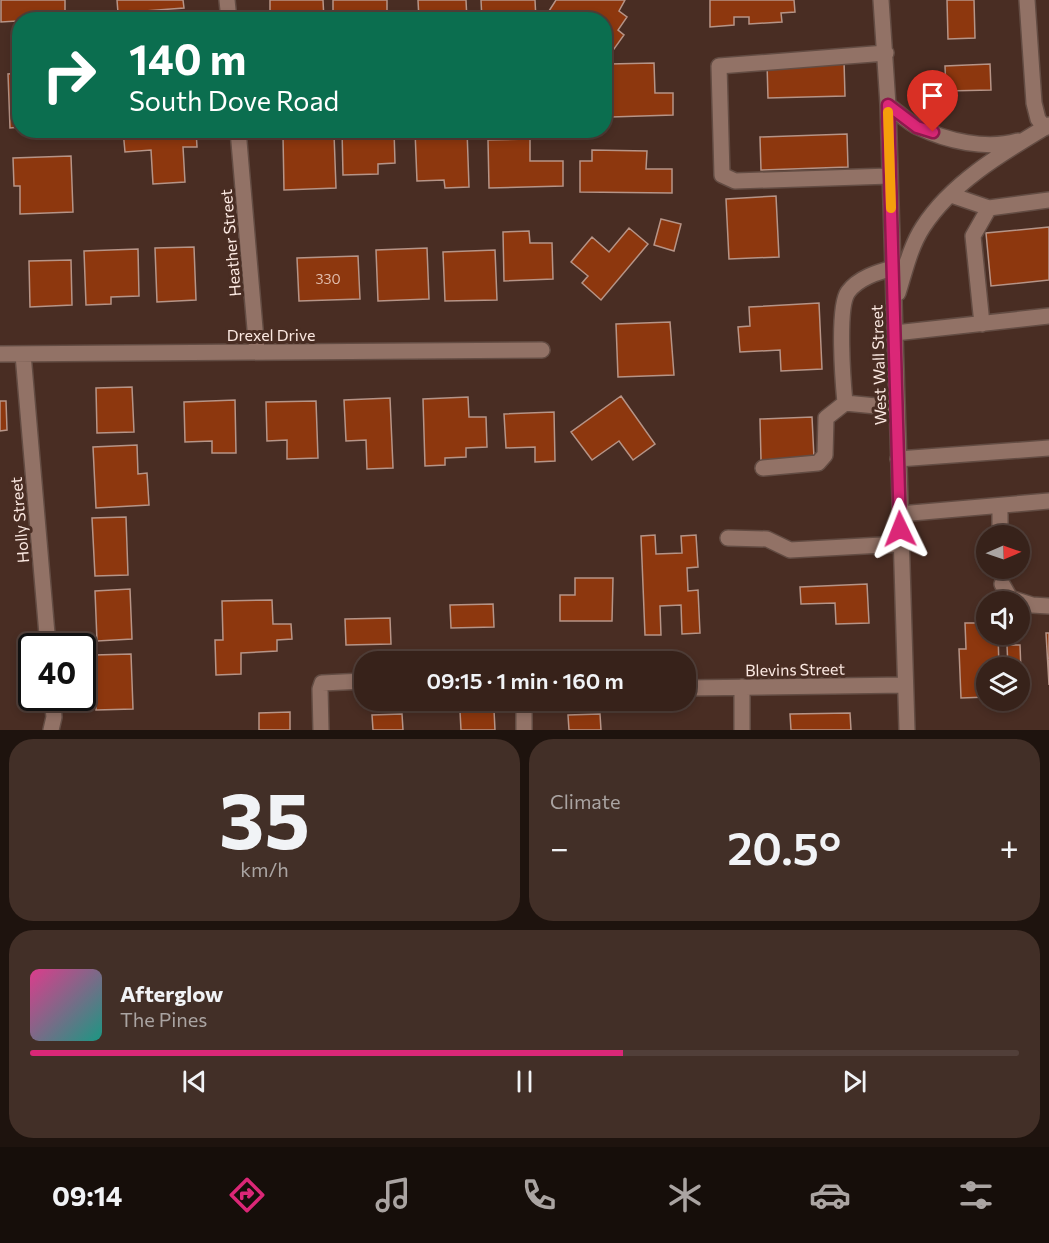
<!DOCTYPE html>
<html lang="en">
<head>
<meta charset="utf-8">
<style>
  body { margin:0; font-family:Commissioner,sans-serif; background:#422f27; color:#f1f3f6; height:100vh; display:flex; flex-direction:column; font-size:22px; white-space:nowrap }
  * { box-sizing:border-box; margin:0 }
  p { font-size:20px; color:#aaa4a2 }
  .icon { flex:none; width:33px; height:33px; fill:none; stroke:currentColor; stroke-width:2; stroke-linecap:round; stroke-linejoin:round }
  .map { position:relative; height:730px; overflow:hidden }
  .drawer { display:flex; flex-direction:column; gap:9px; padding:9px; background:#1e130e; flex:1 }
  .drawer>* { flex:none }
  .guide { position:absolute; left:12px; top:12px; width:600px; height:126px; border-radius:24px; box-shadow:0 3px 9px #0003,0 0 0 2px #513f39; background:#0b6e4f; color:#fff; overflow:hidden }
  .needle { width:39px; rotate:88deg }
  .fabs { position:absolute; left:976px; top:525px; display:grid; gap:12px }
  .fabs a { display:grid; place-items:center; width:54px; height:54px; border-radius:50%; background:#37221a; box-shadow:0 3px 9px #0003,0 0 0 2px #513f39; font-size:30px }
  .speed { position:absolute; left:18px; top:633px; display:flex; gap:12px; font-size:30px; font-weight:700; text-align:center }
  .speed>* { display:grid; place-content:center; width:78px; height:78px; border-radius:50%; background:#37221a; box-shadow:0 3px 9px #0003,0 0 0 2px #513f39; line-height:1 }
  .speed .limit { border:3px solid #111; border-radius:9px; background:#fff; color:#111 }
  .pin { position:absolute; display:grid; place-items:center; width:51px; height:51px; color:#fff; margin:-62px -26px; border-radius:50% 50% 50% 0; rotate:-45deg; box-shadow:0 0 6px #0007 }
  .pin .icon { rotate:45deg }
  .me { position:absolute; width:66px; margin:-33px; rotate:358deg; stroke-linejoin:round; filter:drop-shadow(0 0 4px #0008) }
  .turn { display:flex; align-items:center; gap:21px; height:126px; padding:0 18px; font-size:27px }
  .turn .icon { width:78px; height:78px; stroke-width:2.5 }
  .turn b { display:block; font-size:42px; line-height:51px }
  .big { font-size:45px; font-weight:600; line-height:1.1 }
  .drawer .widget { flex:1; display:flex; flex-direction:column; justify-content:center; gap:9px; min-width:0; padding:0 21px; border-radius:24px; background:#422f27 }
  .drawer .dial { align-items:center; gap:0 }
  .dial b { font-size:78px; line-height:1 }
  .song { display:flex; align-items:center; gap:18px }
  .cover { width:72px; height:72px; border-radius:9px; background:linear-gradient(135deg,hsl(330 70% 55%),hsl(170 70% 35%)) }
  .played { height:6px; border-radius:3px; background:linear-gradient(90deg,#db2777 60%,#513f39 60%) }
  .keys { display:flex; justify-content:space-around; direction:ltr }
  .heat { display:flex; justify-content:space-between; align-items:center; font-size:33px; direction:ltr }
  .drawer .tiles { flex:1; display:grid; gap:9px; grid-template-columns:1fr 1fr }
  .widget:last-child { grid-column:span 2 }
  .trip { position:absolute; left:354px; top:651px; width:342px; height:60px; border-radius:24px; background:#37221a; box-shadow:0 3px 9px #0003,0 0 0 2px #513f39; font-weight:600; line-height:60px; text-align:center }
  .tabs { display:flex; height:96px; justify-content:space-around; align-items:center; background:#160e0a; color:#aaa4a2 }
  .tabs .icon { width:42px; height:42px }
  .tabs .current { color:#db2777 }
  .tabs b { font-size:27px; color:#f1f3f6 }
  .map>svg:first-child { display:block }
</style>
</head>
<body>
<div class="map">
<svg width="1049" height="730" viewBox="0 0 1049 730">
  <rect width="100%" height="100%" fill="#492d23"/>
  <path fill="#8d370e" stroke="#b69487" stroke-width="1.5" d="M 1,0 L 65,0 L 65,20 L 20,20 L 18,35 L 17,21 L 1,22 Z
    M 117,0 L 183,0 L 184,8 L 118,13 Z
    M 270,0 L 323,0 L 324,20 L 270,20 Z
    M 333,0 L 387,0 L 387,20 L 333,20 Z
    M 418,0 L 466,0 L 467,20 L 419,20 Z
    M 481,0 L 535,0 L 536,20 L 482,20 Z
    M 556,0 L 625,0 L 619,11 L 627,17 L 618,30 L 624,35 L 614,49 L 609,45 L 604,51 L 604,20 L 555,20 L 547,14 Z
    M 710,0 L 794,0 L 795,12 L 781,13 L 782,22 L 749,24 L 749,17 L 734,17 L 734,25 L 710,27 Z
    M 947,0 L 974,0 L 975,38 L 948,39 Z
    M 844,61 L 845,96 L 768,98 L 767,63 Z
    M 654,63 L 655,93 L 673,93 L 673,115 L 611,117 L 609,64 Z
    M 990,64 L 991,90 L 946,91 L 945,66 Z
    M 20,73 L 20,127 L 10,128 L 8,74 Z
    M 123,130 L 196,130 L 197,147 L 183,147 L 185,182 L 153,184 L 151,150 L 125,152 Z
    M 342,130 L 394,130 L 395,163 L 378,164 L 378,174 L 343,175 Z
    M 467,130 L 469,187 L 445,188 L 444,180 L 417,181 L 415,131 Z
    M 334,134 L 336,188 L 284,190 L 283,136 Z
    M 847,134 L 848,167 L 761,170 L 760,137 Z
    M 530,139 L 530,161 L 563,161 L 563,186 L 489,188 L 488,140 Z
    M 592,150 L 647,151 L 646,169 L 672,169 L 672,193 L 580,192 L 580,161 L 592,161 Z
    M 71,156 L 73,212 L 20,214 L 20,186 L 14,186 L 13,158 Z
    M 776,196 L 779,257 L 729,259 L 726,199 Z
    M 661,219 L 681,224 L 674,251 L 654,245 Z
    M 1049,227 L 1049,280 L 991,286 L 986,233 Z
    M 629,228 L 648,244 L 601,300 L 582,283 L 588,276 L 571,262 L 592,237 L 609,252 Z
    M 529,231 L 530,243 L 552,243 L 553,279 L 504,281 L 503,232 Z
    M 194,247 L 196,300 L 157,302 L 155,248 Z
    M 427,248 L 429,299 L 378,301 L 376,250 Z
    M 138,249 L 139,296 L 111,297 L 111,304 L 86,305 L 84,251 Z
    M 495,250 L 497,300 L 445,301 L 443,252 Z
    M 358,256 L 360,299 L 299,301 L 297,258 Z
    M 71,260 L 72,305 L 30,307 L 29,261 Z
    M 819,303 L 822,369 L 781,371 L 780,350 L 740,352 L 738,327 L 750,326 L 749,307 Z
    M 670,322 L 674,375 L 618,377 L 616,324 Z
    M 132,387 L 134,432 L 97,433 L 96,388 Z
    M 621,396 L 655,444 L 633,460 L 619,441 L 592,460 L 571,432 Z
    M 468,397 L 469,417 L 486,417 L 487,447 L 466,448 L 466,457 L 445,458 L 445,465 L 425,466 L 423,399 Z
    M 390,398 L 393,468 L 367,469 L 366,440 L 346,441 L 344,400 Z
    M 235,400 L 236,453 L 212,453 L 212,441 L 185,442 L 184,402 Z
    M 0,401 L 6,401 L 7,430 L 0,431 Z
    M 316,401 L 318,458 L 287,459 L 287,440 L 267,441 L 266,402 Z
    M 554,412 L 555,461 L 535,462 L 535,447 L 506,448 L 504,414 Z
    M 812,417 L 814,458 L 761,460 L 760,419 Z
    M 137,445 L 138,474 L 147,473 L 149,505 L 96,508 L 93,447 Z
    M 126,517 L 128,575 L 95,576 L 92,518 Z
    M 655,535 L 656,554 L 682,553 L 681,536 L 696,535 L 698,567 L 687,568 L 688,591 L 698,590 L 700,633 L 682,634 L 681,605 L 660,606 L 661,635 L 645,635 L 641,536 Z
    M 575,578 L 613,578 L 612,621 L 560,621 L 560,595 L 575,595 Z
    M 867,584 L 869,623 L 836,624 L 835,603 L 801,604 L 800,587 Z
    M 130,589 L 132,639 L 97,641 L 95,591 Z
    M 272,600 L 273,624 L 291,624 L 292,639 L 277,640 L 277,651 L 241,653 L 241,674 L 216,675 L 215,640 L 223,640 L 222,601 Z
    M 493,604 L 494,627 L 451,628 L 450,605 Z
    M 390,618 L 391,644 L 346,645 L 345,619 Z
    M 965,623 L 987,623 L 987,634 L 998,634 L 999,668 L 987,668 L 987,697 L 961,698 L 959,649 L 966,649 Z
    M 1046,633 L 1049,633 L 1049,685 Z
    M 1007,645 L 1020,645 L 1022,698 L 1020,698 L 1020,668 L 1008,668 Z
    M 131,654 L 133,709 L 96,710 L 94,655 Z
    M 494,710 L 495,730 L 461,730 L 460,711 Z
    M 290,712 L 290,730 L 259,730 L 259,713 Z
    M 850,713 L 851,730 L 791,730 L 790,714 Z
    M 402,714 L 403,730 L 373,730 L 372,715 Z
    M 600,714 L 601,730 L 569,730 L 568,715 Z"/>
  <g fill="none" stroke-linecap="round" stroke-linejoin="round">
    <path stroke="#644940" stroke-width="15" stroke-dasharray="15 8" stroke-linecap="butt" d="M 1001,568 L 1002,584"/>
    <defs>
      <path id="minor" d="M 227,0 L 229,20
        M 881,0 L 888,105 L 907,730
        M 1027,0 L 1034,103 L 1038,119 L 1045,128
        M 886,53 L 719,66 L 722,175 L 735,181 L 890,176
        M 888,105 C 898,112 907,122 918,127 C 947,141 986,150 1018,141
        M 238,130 L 257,352
        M 951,195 L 989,208 L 1049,200
        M 893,268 C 878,272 858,278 848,292 C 837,307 843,382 845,403 L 897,408
        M 898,293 C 905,271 910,247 923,227 C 952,182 1004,152 1049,125
        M 982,324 L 973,236 L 989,208
        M 895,333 L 1049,316
        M 0,354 L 542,350
        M 23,354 L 48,646
        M 898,459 L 1049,448
        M 763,468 L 818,463 L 825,455 L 826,418 L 845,403
        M 1000,506 L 1000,536
        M 900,514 L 1049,501
        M 728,538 L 767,539 L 790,550 L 901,544
        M 1002,584 L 1010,598 L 1032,605 L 1049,606
        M 742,687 L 742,730
        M 686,688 L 905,685
        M 51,730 L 54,717 L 52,698
        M 321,730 L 320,689 L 322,683 L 364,681
        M 524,730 L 524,700"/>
    </defs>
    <use href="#minor" stroke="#634c43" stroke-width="18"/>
    <use href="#minor" stroke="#927266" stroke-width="15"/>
  </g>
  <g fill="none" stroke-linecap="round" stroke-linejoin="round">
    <defs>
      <path id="route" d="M 900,529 L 888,105 L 917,127 L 933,132"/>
    </defs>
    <use href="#route" stroke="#8e194d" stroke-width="15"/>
    <use href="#route" stroke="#db2777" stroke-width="10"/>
    <path stroke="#f59e0b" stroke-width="10" d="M 888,112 L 891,208"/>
  </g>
  <g text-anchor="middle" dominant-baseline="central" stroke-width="6" stroke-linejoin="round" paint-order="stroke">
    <g font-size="14" fill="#e0bcac">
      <text x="328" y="278">330</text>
    </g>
    <g font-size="16" fill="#fbe8e1" stroke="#492d23">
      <text transform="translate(230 243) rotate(-95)">Heather Street</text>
      <text x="271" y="334">Drexel Drive</text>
      <text transform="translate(878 365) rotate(-92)">West Wall Street</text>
      <text transform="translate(19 520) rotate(-95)">Holly Street</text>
      <text transform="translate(795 669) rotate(-1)">Blevins Street</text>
    </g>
  </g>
</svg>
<div class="fabs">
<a><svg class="needle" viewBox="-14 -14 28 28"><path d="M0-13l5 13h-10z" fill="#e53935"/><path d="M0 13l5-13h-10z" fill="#aaa4a2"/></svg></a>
<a><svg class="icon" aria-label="sound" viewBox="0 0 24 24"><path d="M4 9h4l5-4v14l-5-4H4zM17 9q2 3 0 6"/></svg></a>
<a><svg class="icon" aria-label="layers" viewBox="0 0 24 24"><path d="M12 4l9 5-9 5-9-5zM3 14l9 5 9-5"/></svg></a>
</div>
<div class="speed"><div class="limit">40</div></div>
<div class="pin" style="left:933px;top:132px;background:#d93025"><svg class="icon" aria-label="arrive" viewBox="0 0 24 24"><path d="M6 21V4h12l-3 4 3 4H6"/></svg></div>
<svg class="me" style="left:900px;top:529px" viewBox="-20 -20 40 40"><path d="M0-17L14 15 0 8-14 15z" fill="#db2777" stroke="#fff" stroke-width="4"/></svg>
<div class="trip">09:15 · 1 min · 160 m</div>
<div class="guide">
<div class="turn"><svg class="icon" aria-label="right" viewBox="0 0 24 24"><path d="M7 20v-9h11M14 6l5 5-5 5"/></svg><div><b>140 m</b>South Dove Road</div></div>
</div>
</div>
<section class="drawer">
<div class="tiles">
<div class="widget dial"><b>35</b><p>km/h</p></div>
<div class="widget"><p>Climate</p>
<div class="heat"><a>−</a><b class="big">20.5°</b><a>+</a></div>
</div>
<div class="widget">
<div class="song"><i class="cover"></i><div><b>Afterglow</b><p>The Pines</p></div></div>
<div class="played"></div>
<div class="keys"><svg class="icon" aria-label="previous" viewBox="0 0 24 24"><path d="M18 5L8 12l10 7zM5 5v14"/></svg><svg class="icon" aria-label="pause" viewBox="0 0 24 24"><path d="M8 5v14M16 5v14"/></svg><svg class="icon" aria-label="next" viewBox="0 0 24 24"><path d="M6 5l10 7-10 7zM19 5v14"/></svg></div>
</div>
</div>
</section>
<nav class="tabs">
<b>09:14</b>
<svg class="icon current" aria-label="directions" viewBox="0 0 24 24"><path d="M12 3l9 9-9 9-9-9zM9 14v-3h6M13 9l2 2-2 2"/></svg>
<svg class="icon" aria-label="music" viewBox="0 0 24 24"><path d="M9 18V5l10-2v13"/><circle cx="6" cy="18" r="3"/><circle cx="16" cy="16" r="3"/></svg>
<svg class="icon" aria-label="phone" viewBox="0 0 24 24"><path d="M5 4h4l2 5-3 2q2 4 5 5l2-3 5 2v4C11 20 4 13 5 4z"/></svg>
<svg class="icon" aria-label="climate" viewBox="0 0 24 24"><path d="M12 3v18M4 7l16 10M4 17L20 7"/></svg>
<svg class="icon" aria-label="car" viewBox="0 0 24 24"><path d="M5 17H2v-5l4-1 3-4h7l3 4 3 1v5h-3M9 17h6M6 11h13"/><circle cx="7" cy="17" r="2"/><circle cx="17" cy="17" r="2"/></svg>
<svg class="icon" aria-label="filters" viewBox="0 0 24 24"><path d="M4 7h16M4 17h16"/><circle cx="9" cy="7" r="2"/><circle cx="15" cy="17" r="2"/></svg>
</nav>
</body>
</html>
